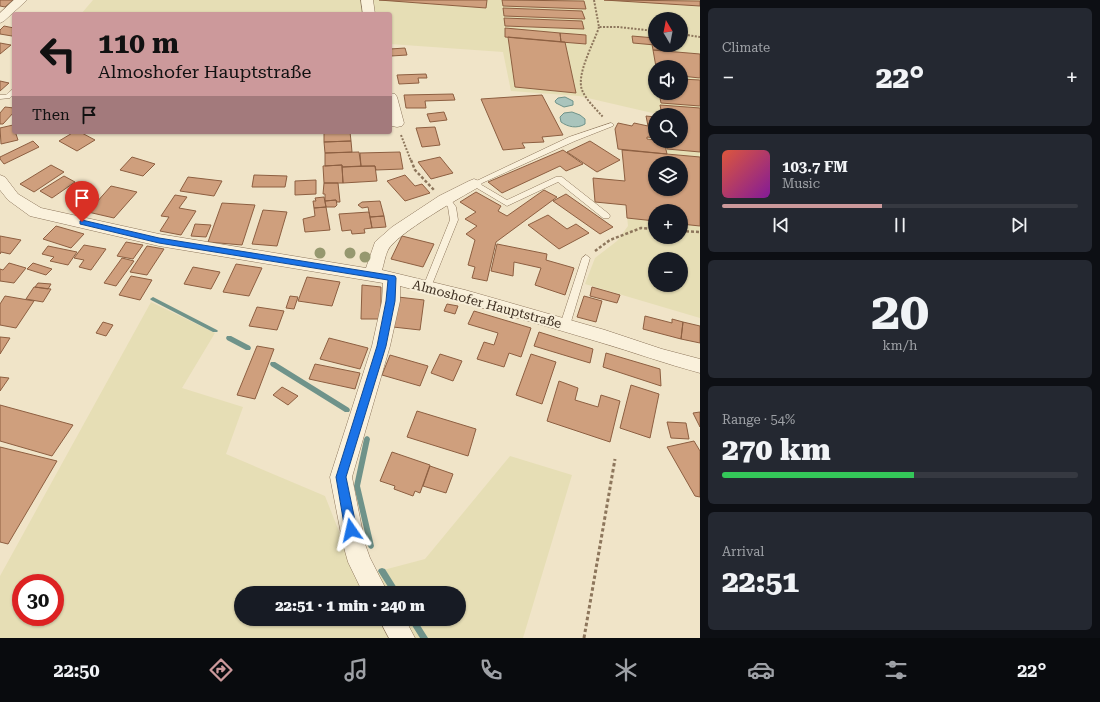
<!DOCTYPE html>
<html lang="en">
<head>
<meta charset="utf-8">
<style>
  body { margin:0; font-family:"Roboto Serif",serif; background:#242831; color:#f1f3f6; height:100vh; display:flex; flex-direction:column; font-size:15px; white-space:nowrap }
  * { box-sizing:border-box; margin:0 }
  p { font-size:13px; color:#9ea1a6 }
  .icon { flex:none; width:22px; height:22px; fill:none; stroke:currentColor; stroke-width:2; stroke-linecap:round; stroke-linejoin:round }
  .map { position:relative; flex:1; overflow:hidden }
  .sheet { display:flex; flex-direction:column; gap:8px; padding:8px; background:#0d0f14; width:400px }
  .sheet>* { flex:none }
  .banner { position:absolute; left:12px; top:12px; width:380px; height:122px; border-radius:4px; box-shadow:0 1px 3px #0004; background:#cc999b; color:#111; overflow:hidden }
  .needle { width:26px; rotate:350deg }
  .tools { position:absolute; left:648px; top:12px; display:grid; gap:8px }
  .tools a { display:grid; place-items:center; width:40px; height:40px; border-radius:50%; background:#171b24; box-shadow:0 1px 3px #0004; font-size:20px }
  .speed { position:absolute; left:12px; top:574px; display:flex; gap:8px; font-size:20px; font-weight:700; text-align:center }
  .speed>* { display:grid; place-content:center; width:52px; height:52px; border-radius:50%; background:#171b24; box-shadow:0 1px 3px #0004; line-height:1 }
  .speed .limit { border:6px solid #d22; background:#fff; color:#111 }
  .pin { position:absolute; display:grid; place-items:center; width:34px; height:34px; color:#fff; margin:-41px -17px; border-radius:50% 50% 50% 0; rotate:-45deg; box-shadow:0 0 4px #0007 }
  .pin .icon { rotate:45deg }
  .me { position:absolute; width:44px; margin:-22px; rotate:349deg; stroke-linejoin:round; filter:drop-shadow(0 0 3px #0008) }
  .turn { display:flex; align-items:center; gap:14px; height:84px; padding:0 20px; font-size:18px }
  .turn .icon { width:52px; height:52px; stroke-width:2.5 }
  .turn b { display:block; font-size:28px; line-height:34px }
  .then { display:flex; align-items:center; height:38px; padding:0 20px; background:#0003; gap:8px; font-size:15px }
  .big { font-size:30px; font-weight:800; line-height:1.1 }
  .sheet .card { flex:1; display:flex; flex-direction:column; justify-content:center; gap:6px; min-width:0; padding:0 14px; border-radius:6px; background:#242831 }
  .sheet .dial { align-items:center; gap:0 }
  .dial b { font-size:52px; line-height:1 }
  .song { display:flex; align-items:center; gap:12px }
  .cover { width:48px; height:48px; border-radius:6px; background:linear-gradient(135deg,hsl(10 70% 55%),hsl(290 70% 35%)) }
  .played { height:4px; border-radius:2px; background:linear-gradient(90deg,#cc999b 45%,#363941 45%) }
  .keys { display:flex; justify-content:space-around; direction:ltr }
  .heat { display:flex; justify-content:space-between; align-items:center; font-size:22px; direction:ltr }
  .charge { height:6px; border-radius:3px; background:linear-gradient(90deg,#34c759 54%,#363941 0) }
  .trip { position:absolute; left:234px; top:586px; width:232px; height:40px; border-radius:20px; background:#171b24; box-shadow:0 1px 3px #0004; font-weight:800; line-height:40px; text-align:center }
  .tabs { display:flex; height:64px; justify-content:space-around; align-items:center; background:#090b0e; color:#9ea1a6 }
  .tabs .icon { width:28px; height:28px }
  .tabs .selected { color:#cc999b }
  .tabs b { font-size:18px; color:#f1f3f6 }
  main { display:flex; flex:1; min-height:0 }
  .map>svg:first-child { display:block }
</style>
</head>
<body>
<main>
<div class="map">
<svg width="700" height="638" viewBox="0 0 700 638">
  <rect width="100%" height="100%" fill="#f0e4c8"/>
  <path fill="#e6deb5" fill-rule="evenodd" d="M 93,0 L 700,0 L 700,318 L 585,284 L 595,258 L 617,241 L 628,226 L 626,205 L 595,202 L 593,178 L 625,181 L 622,150 L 667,154 L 665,141 L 681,141 L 681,115 L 661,115 L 579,96 L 511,91 L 503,52 L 390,44 L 390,14 L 81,14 ZM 655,19 L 681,19 L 681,45 L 655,45 ZM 655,67 L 681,67 L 681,93 L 655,93 ZM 655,163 L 681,163 L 681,189 L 655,189 ZM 655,211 L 681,211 L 681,237 L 655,237 ZM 655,259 L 681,259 L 681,285 L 655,285 Z
    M 151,302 L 215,333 L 182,388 L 243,407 L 226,454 L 325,496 L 357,577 L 425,559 L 510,456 L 572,475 L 523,638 L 0,638 L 0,576 ZM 21,583 L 55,583 L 55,617 L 21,617 ZM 241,593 L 459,593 L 459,619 L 241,619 Z"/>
  <path fill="#a9c4bc" stroke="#6f938a" d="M 565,97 L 573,101 L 573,105 L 564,107 L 556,103 L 555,101 L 558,98 Z
    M 572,112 L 580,115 L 585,119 L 585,124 C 577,129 568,127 561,122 L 560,117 L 564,113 Z"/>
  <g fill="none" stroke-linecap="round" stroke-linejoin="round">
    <path fill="#6f938a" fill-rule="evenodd" d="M 153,297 L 217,330 L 218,331 L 217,332 L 213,332 L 151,300 L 150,299 Z
      M 227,336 L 231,336 L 250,346 L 251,348 L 250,350 L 246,350 L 227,340 L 226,338 Z
      M 271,362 L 275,362 L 349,408 L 350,410 L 349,412 L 345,412 L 271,366 L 270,364 Z
      M 367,436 L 369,437 L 370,439 L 360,486 L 374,546 L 373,548 L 371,549 L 369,548 L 368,546 L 354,486 L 364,439 L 365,437 Z
      M 382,568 L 385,569 L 400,593 L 392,593 L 378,571 L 379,569 Z
      M 408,619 L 416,619 L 428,638 L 420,638 Z"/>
  </g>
  <path fill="#cf9f7d" stroke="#8d5f41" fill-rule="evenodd" d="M 0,0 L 13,0 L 5,7 L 0,6 Z
    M 379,0 L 487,0 L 486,8 Z
    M 502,0 L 584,1 L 586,9 L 503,6 Z
    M 604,0 L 700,1 L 700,6 Z
    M 503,8 L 582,11 L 585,19 L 504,16 Z
    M 504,18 L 582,21 L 584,29 L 505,26 Z
    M 4,26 L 14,28 L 14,35 L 12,36 L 0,34 L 0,30 Z
    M 505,28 L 560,33 L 561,42 L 505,37 Z
    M 560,33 L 586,35 L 586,44 L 561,42 Z
    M 632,36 L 655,38 L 655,45 L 633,43 Z
    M 508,37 L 565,42 L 576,93 L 515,87 Z
    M 0,43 L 11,45 L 0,54 Z
    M 652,44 L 670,46 L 671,51 L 653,50 Z
    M 405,48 L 407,55 L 391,56 L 390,49 Z
    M 653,50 L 700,54 L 700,78 L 681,76 L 681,67 L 656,67 Z
    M 426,74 L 427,78 L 418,78 L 419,83 L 399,84 L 397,75 Z
    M 681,79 L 700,80 L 700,106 L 661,103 L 659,93 L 681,93 Z
    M 0,81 L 9,83 L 0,91 Z
    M 453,94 L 455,100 L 425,101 L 426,108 L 406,108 L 404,95 Z
    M 542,95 L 563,135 L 542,137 L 544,142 L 522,143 L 525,148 L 503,150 L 481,99 Z
    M 660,105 L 700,108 L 700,152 L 667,149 L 666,141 L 681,141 L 681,115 L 662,115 Z
    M 5,107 L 14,108 L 14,112 L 3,124 L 0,124 L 0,113 Z
    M 444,112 L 447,120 L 430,122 L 427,114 Z
    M 646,116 L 655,117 L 655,138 L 647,137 L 647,139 L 664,141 L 667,154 L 618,149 L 615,129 L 618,123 L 632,126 L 634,123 L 648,126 Z
    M 13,125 L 18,140 L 1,144 L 0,128 Z
    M 435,127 L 440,145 L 422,147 L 416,128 Z
    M 74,132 L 80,132 L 95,140 L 77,151 L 59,141 Z
    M 324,132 L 350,132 L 351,141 L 324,142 Z
    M 33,141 L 39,147 L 4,164 L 0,159 L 0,157 Z
    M 351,141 L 352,152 L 325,153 L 324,142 Z
    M 590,141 L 620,160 L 597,172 L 567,152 Z
    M 563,150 L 583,164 L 566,171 L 560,166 L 502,193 L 488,182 Z
    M 622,150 L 700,157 L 700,226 L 681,224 L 681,211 L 655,211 L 655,221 L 627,218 L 626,205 L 595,202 L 593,178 L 625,181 ZM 655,163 L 681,163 L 681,189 L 655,189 Z
    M 359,152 L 361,166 L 342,167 L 342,165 L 325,166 L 325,153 Z
    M 400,152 L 403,169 L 376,170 L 375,166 L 361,166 L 360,153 Z
    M 132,157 L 155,164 L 143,176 L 120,170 Z
    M 440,157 L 453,173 L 431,179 L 418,162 Z
    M 51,165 L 64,172 L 34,192 L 20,184 Z
    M 342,165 L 343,183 L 324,183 L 323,166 Z
    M 375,166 L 377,181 L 343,183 L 342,167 Z
    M 254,175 L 287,176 L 285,187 L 252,187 Z
    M 405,175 L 415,186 L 422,184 L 430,193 L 405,201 L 387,181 Z
    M 64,176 L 75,182 L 52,198 L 40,191 Z
    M 188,177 L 222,181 L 214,196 L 180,191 Z
    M 316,180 L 316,194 L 295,195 L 295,181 Z
    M 324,183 L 338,183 L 340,202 L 337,202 L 336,200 L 325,201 L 325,194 L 323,194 Z
    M 111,186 L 137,192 L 114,218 L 88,212 Z
    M 544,190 L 557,197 L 496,242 L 487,281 L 472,278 L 475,267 L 468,265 L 475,240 L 466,234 L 477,226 L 465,219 L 476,212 L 460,202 L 476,192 L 501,206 L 498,211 L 507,216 Z
    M 566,194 L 613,227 L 600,234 L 553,201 Z
    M 175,195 L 187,197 L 179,208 L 196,211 L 181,235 L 160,231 L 169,217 L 161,216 Z
    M 324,197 L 326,207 L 314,208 L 313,201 L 316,201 L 315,198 Z
    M 336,200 L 337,205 L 335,207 L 326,207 L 325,201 Z
    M 380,201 L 384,216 L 370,217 L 368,207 L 362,208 L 358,205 L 362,202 Z
    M 222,203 L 255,205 L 242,245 L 208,242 Z
    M 326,207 L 330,230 L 305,232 L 303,219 L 315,216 L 314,208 Z
    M 263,210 L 287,212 L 277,246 L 252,244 Z
    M 369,212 L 372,228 L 364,229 L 365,233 L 352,234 L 351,230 L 342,231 L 339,214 Z
    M 548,215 L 567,229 L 576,224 L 589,233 L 559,249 L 528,225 Z
    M 384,216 L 386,227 L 372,228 L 370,217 Z
    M 195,224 L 211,225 L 206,237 L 191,236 Z
    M 56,226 L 84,234 L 71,248 L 43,239 Z
    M 0,236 L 21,240 L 10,254 L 1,252 L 0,254 Z
    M 402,236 L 434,244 L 423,267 L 391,259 Z
    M 126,242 L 143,245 L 133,259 L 117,256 Z
    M 497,244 L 547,254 L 546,260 L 574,268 L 565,295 L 535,285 L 541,268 L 514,262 L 513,276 L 491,271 Z
    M 84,245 L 106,249 L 91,270 L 79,267 L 84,260 L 74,258 Z
    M 48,246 L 77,252 L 68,265 L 50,261 L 54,257 L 42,254 Z
    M 147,246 L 164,249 L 147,275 L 130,272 Z
    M 122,258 L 134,261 L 116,286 L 104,283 Z
    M 9,263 L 26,268 L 14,283 L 0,281 L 0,269 L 3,270 Z
    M 33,263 L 52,269 L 46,275 L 27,269 Z
    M 236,264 L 262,268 L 249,296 L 223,292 Z
    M 193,267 L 220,272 L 211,289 L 184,284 Z
    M 131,276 L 152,280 L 140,300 L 119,295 Z
    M 307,277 L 340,282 L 332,306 L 298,301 Z
    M 38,283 L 51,284 L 48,289 L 35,287 Z
    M 362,285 L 381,287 L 381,319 L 361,319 Z
    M 34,287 L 51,289 L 43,302 L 26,299 Z
    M 592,287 L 620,295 L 617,303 L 590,296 Z
    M 5,296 L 34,301 L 16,328 L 0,325 L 0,304 Z
    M 290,296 L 298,297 L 294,309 L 286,308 Z
    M 584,296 L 602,301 L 596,322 L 577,317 Z
    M 398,297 L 424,300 L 420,330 L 393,327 Z
    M 447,304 L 458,306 L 455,314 L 444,311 Z
    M 257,307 L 284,311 L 277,330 L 249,326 Z
    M 474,311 L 531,328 L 521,357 L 509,353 L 504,367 L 477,359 L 484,342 L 494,345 L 498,333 L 468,324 Z
    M 645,316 L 672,323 L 672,319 L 683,322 L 681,339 L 643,329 Z
    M 103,322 L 113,325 L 106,336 L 96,333 Z
    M 683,322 L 700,326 L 700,343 L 681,339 Z
    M 539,332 L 593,349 L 590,363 L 534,346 Z
    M 0,337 L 10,338 L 0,354 Z
    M 329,338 L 368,348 L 360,369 L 320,359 Z
    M 257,346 L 274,349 L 255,399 L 237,395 Z
    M 606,353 L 660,369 L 661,386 L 603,367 Z
    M 440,354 L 462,361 L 453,381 L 431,373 Z
    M 531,354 L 556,362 L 542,404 L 516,395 Z
    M 390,355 L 428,366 L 420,386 L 382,375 Z
    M 315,364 L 360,373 L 355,389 L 309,379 Z
    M 0,377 L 9,378 L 0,391 Z
    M 559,381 L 578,388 L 575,400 L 598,407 L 601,395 L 620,401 L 610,442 L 547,421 Z
    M 631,385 L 659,394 L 650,438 L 620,428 Z
    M 282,387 L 298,396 L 288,405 L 273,395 Z
    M 0,405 L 73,425 L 52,456 L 0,441 Z
    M 417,411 L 476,429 L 468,456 L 407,437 Z
    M 700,412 L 700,427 L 693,413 Z
    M 667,422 L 686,423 L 689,439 L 671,438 Z
    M 694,441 L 700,451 L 700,497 L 695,496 L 667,447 Z
    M 0,447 L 57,461 L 8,544 L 0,542 Z
    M 392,452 L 430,465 L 420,493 L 415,491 L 413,496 L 394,489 L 395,486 L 380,481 Z
    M 430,466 L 453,474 L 446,493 L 423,486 Z"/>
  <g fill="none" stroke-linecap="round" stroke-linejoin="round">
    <defs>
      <path id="lane" d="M 14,88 L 14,94 L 10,98 L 0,99 L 0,95 L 6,95 Z
        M 611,123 L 613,124 L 613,126 L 575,141 L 480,184 L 507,200 L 556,177 L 562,177 L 609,214 L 610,216 L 609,218 L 603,218 L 558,182 L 507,206 L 470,184 L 569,137 Z
        M 443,197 L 449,197 L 456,207 L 458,220 L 431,287 L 427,290 L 423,287 L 450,220 L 448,207 L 442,199 Z
        M 586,255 L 590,258 L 570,325 L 565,328 L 562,327 L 560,325 L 582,258 Z"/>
      <path id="street" d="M 14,0 L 27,0 L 4,21 L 0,23 L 0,13 Z
        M 361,0 L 373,0 L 375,14 L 363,14 Z
        M 390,93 L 395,94 L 397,97 L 404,123 L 402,126 L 397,127 L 392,126 L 390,123 Z
        M 0,175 L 5,177 L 18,194 L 41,208 L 159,234 L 366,268 L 375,242 L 392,227 L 439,196 L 469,181 L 474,179 L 479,181 L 482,184 L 479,187 C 461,197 396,234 388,250 C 385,256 384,264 382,270 L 465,290 L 605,330 L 662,349 L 700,359 L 700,373 C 666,364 633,352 599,342 C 533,322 467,303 400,286 L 400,301 L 390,346 L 352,477 L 365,544 L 370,558 L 388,593 L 363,593 L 348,562 L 343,544 L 330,477 L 372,346 L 382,301 L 383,283 L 159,246 L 30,216 L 8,200 L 0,190 Z
        M 379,619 L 405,619 L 415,638 L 389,638 Z"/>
    </defs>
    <use href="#lane" stroke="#8d765c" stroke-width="1"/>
    <use href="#street" stroke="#8d765c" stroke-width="1"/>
    <path stroke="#8d765c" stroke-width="2" stroke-dasharray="2 1.5" stroke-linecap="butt" d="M 594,0 L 599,27 L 618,27 L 655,31
      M 599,27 C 594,43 576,74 582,90 C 586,100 596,109 603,117
      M 681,34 L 700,37
      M 401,135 L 411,161"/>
    <path stroke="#8d765c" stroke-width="2.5" stroke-dasharray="3 2" stroke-linecap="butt" d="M 411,160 L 415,170 L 434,190
      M 681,231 L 700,232
      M 595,251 L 610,240 L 641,228 L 655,229"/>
    <path stroke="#8d765c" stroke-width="3" stroke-dasharray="3.5 2.5" stroke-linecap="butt" d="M 584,638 L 615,459"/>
    <use href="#lane" fill="#faf1dc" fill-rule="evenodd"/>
    <use href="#street" fill="#faf1dc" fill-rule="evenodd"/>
  </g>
  <g fill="#96986f">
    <circle cx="320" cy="253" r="5.5"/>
    <circle cx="350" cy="253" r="5.5"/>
    <circle cx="365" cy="257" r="5.5"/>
  </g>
  <path fill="#1a73e8" stroke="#114b97" d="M 82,220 L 159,238 L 395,276 L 396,278 L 395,301 L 386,346 L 346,477 L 357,530 L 355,534 L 351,536 L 347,534 L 345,530 L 336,477 L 377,346 L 386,301 L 388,280 L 159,243 L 80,224 L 80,221 Z"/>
  <g text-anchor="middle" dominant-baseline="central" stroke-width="4" stroke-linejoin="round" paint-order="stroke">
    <g font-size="13" fill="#3d2e20" stroke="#f7eed8">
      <text transform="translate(487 304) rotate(15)">Almoshofer Hauptstraße</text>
    </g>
  </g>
</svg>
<div class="tools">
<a><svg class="needle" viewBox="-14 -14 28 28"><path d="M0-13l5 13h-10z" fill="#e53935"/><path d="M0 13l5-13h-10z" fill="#9ea1a6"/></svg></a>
<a><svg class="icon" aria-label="sound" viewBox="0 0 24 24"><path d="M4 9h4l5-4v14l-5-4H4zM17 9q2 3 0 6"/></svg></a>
<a><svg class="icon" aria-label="search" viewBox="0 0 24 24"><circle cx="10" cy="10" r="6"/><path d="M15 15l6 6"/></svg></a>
<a><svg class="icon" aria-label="layers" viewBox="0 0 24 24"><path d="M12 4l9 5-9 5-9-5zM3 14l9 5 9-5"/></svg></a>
<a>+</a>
<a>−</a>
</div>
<div class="speed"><div class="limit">30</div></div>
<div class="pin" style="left:82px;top:222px;background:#d93025"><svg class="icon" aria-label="arrive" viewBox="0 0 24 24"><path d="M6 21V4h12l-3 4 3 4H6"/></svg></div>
<svg class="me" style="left:351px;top:530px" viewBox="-20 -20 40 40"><path d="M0-17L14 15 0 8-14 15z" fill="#1a73e8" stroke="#fff" stroke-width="4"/></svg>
<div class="trip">22:51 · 1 min · 240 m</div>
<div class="banner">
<div class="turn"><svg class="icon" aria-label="left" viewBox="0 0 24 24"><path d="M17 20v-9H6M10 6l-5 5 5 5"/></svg><div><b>110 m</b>Almoshofer Hauptstraße</div></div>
<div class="then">Then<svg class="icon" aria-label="arrive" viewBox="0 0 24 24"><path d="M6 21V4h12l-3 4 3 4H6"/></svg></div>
</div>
</div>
<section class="sheet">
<div class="card"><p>Climate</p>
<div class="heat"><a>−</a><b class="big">22°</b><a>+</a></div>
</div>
<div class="card">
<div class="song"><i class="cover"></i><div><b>103.7 FM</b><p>Music</p></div></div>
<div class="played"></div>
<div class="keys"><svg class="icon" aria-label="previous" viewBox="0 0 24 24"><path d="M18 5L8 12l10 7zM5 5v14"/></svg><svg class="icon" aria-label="pause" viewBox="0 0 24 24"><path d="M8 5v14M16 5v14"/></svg><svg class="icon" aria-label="next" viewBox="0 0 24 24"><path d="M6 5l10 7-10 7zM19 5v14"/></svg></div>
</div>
<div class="card dial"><b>20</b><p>km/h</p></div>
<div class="card"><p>Range · 54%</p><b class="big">270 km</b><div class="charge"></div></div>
<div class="card"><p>Arrival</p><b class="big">22:51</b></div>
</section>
</main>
<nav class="tabs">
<b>22:50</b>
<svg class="icon selected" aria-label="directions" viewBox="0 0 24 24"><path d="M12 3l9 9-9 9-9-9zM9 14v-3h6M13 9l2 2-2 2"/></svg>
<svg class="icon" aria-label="music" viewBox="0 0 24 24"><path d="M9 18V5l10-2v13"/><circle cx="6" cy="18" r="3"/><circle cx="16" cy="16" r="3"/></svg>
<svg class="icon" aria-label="phone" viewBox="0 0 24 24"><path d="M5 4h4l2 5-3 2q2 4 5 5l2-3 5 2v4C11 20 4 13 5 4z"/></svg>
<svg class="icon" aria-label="climate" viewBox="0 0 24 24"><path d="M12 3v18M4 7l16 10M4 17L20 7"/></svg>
<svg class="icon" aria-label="car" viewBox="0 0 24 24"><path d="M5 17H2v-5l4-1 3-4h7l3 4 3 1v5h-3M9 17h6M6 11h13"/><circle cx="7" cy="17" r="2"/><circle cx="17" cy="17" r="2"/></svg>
<svg class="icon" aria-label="filters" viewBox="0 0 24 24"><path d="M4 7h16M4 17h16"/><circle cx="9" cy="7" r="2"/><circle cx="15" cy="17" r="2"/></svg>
<b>22°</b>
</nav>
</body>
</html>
